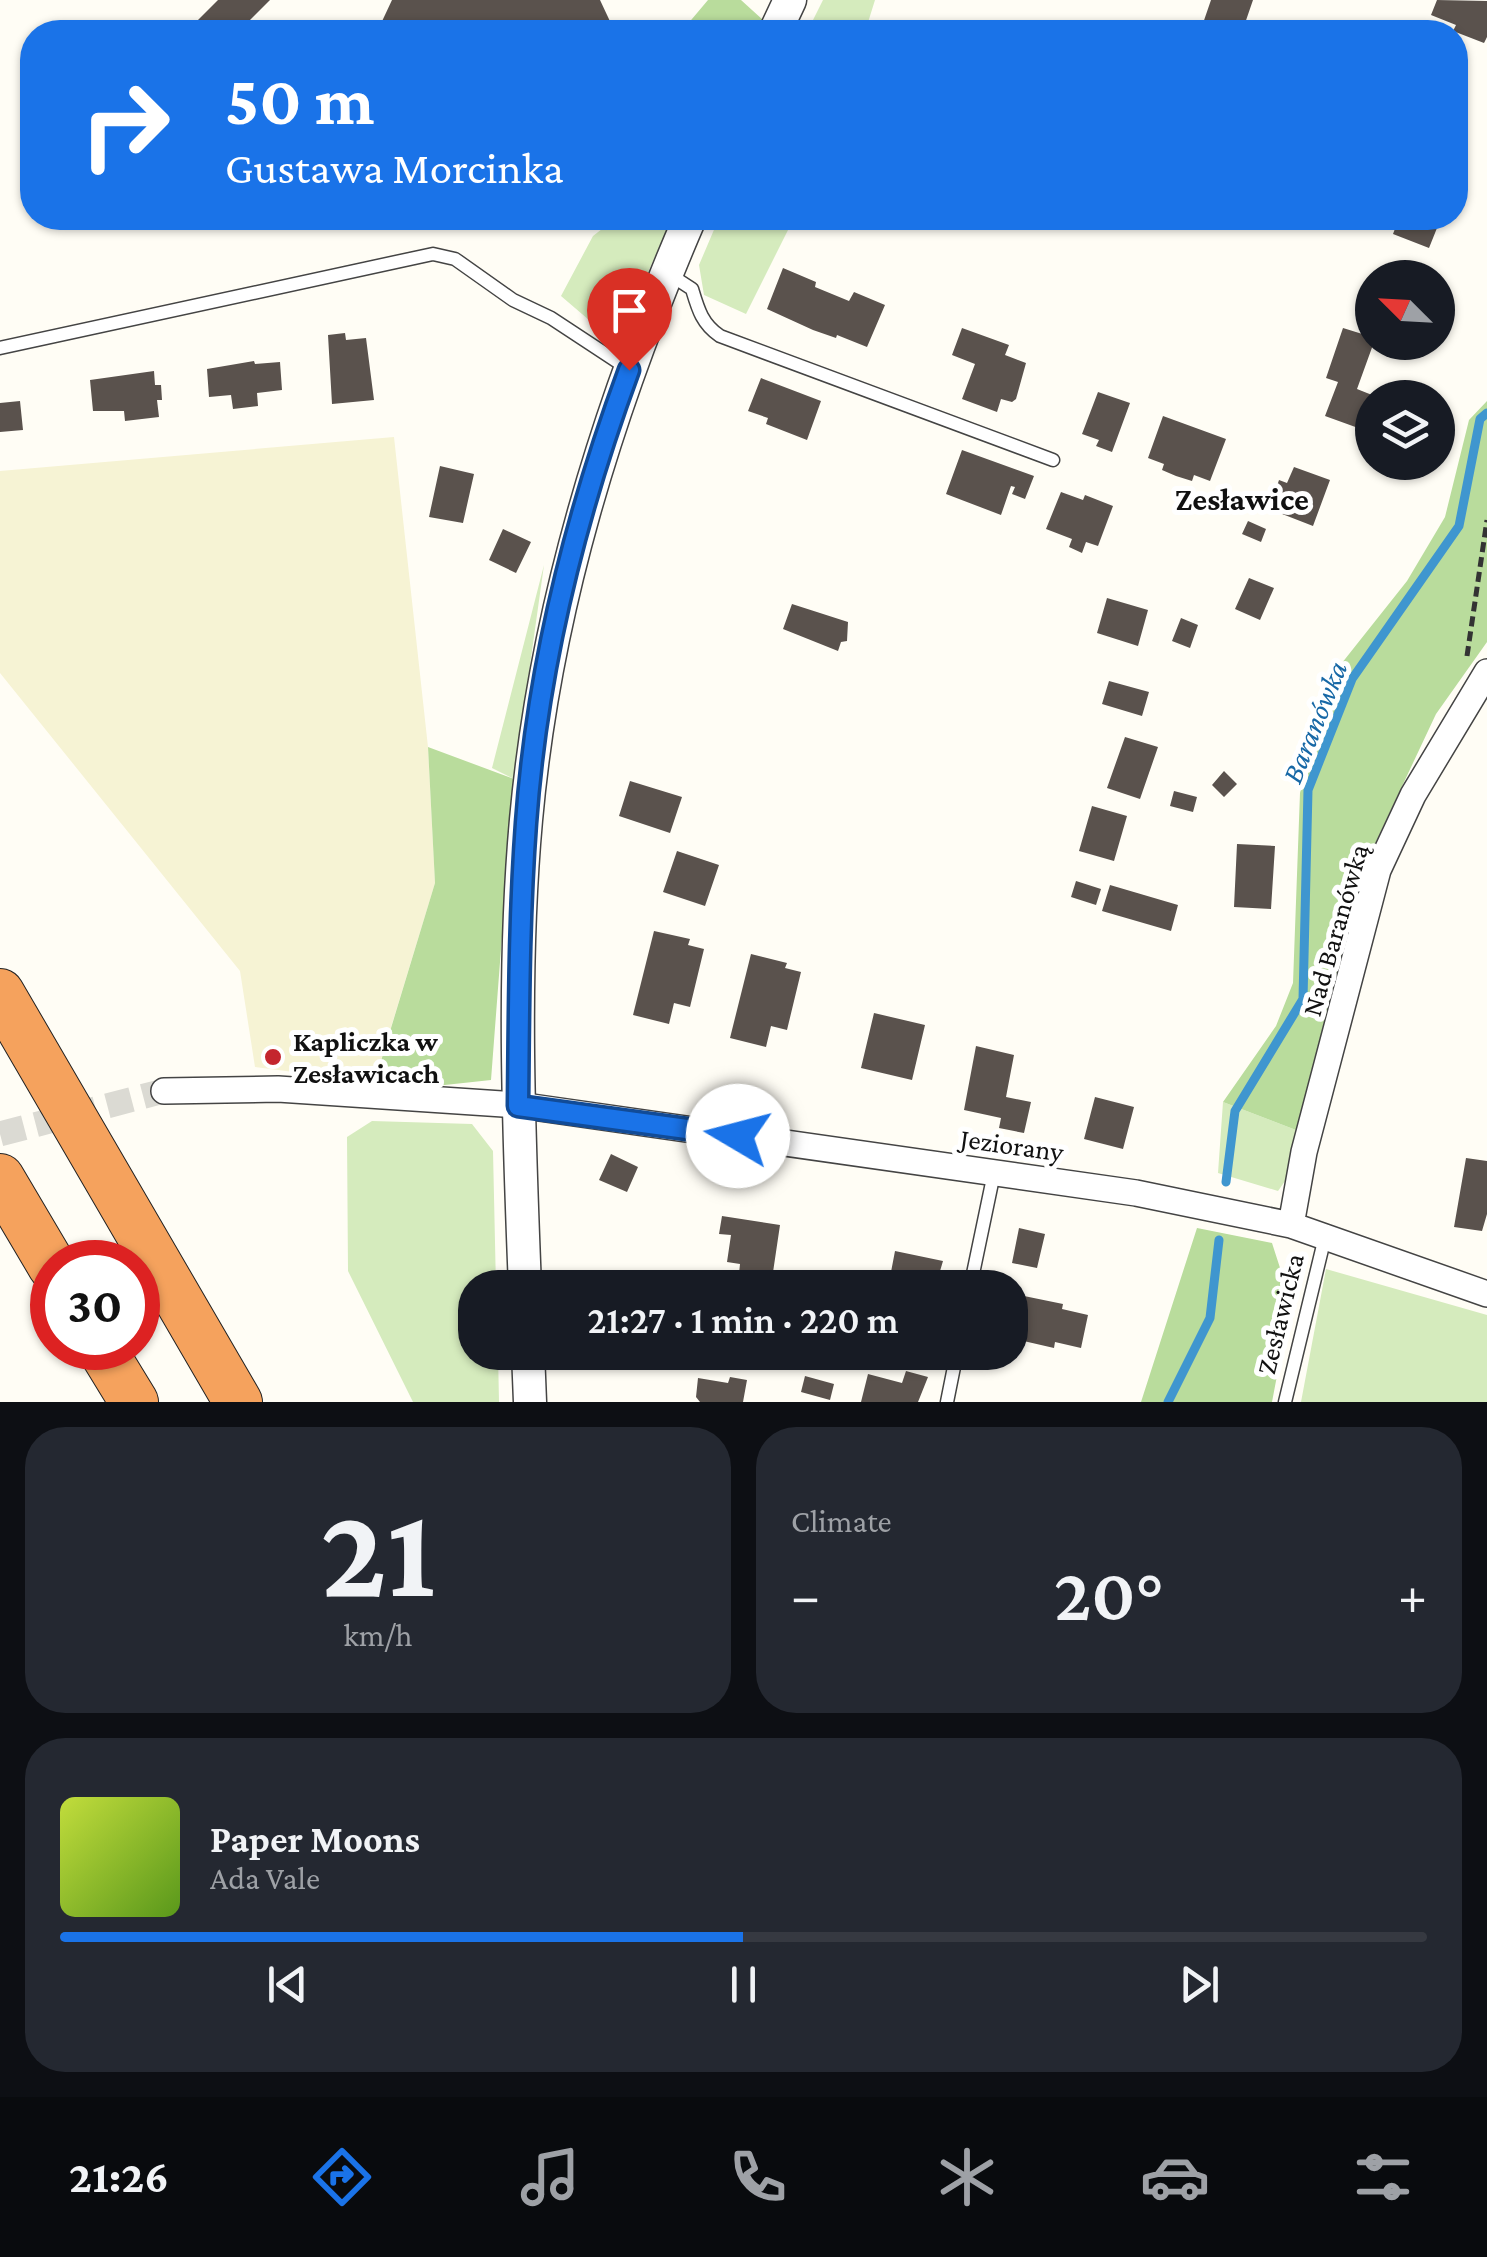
<!DOCTYPE html>
<html lang="en">
<head>
<meta charset="utf-8">
<style>
  body { margin:0; font-family:"Crimson Pro",serif; background:#242831; color:#f1f3f6; height:100vh; display:flex; flex-direction:column; font-size:38px; white-space:nowrap }
  * { box-sizing:border-box; margin:0 }
  p { font-size:32px; color:#9ea1a6 }
  .icon { flex:none; width:55px; height:55px; fill:none; stroke:currentColor; stroke-width:2; stroke-linecap:round; stroke-linejoin:round }
  .map { position:relative; height:1402px; overflow:hidden }
  .side { display:flex; flex-direction:column; gap:25px; padding:25px; background:#0d0f14; flex:1 }
  .side>* { flex:none }
  .hud { position:absolute; left:20px; top:20px; width:1448px; height:210px; border-radius:40px; box-shadow:0 2px 8px #0004; background:#1a73e8; color:#fff; overflow:hidden }
  .needle { width:65px; rotate:294deg }
  .fabs { position:absolute; left:1355px; top:260px; display:grid; gap:20px }
  .fabs a { display:grid; place-items:center; width:100px; height:100px; border-radius:50%; background:#171b24; box-shadow:0 2px 8px #0004; font-size:50px }
  .speed { position:absolute; left:30px; top:1240px; display:flex; gap:20px; font-size:50px; font-weight:700; text-align:center }
  .speed>* { display:grid; place-content:center; width:130px; height:130px; border-radius:50%; background:#171b24; box-shadow:0 2px 8px #0004; line-height:1 }
  .speed .limit { border:15px solid #d22; background:#fff; color:#111 }
  .pin { position:absolute; display:grid; place-items:center; width:85px; height:85px; color:#fff; margin:-102px -42px; border-radius:50% 50% 50% 0; rotate:-45deg; box-shadow:0 0 10px #0007 }
  .pin .icon { rotate:45deg }
  .me { position:absolute; width:110px; margin:-55px; rotate:278deg; stroke-linejoin:round; filter:drop-shadow(0 0 8px #0008) }
  .turn { display:flex; align-items:center; gap:35px; height:210px; padding:0 40px; font-size:45px }
  .turn .icon { width:130px; height:130px; stroke-width:2.5 }
  .turn b { display:block; font-size:70px; line-height:85px }
  .big { font-size:75px; font-weight:600; line-height:1.1 }
  .side .widget { flex:1; display:flex; flex-direction:column; justify-content:center; gap:15px; min-width:0; padding:0 35px; border-radius:40px; background:#242831 }
  .side .dial { align-items:center; gap:0 }
  .dial b { font-size:130px; line-height:1 }
  .song { display:flex; align-items:center; gap:30px }
  .cover { width:120px; height:120px; border-radius:15px; background:linear-gradient(135deg,hsl(70 70% 55%),hsl(90 70% 35%)) }
  .played { height:10px; border-radius:5px; background:linear-gradient(90deg,#1a73e8 50%,#363941 50%) }
  .keys { display:flex; justify-content:space-around; direction:ltr }
  .heat { display:flex; justify-content:space-between; align-items:center; font-size:55px; direction:ltr }
  .side .tiles { flex:1; display:grid; gap:25px; grid-template-columns:1fr 1fr }
  .widget:last-child { grid-column:span 2 }
  .trip { position:absolute; left:458px; top:1270px; width:570px; height:100px; border-radius:40px; background:#171b24; box-shadow:0 2px 8px #0004; font-weight:600; line-height:100px; text-align:center }
  .tab-bar { display:flex; height:160px; justify-content:space-around; align-items:center; background:#090b0e; color:#9ea1a6 }
  .tab-bar .icon { width:70px; height:70px }
  .tab-bar .current { color:#1a73e8 }
  .tab-bar b { font-size:45px; color:#f1f3f6 }
  .map>svg:first-child { display:block }
</style>
</head>
<body>
<div class="map">
<svg width="1487" height="1402" viewBox="0 0 1487 1402">
  <rect width="100%" height="100%" fill="#fffdf5"/>
  <path fill="#f6f3d4" d="M 394,437 L 428,747 L 435,883 L 381,1060 L 417,1088 L 255,1067 L 240,971 L 0,673 L 0,471 Z"/>
  <path fill="#d5ebbd" d="M 823,0 L 875,0 L 865,32 L 807,32 Z
    M 616,218 L 672,218 L 626,322 L 596,326 L 561,296 L 593,236 Z
    M 719,218 L 794,218 L 746,314 L 704,295 L 699,265 Z
    M 544,565 L 514,779 L 492,768 Z
    M 1223,1102 L 1296,1130 L 1290,1174 L 1278,1191 L 1218,1173 Z
    M 372,1121 L 472,1124 L 493,1151 L 496,1287 L 475,1288 L 475,1352 L 498,1353 L 499,1402 L 413,1402 L 348,1271 L 347,1137 Z
    M 1326,1269 L 1487,1315 L 1487,1402 L 1301,1402 Z"/>
  <path fill="#b9dc9c" d="M 708,0 L 741,0 L 763,20 L 757,32 L 681,32 Z
    M 1487,401 L 1487,642 L 1436,714 L 1365,865 L 1296,1130 L 1223,1102 L 1276,1026 L 1293,983 L 1300,793 L 1330,678 L 1407,581 L 1445,517 L 1469,420 Z
    M 428,747 L 514,779 L 491,1080 L 417,1088 L 381,1061 L 435,883 Z
    M 1197,1228 L 1272,1243 L 1291,1302 L 1272,1402 L 1141,1402 Z"/>
  <g fill="none" stroke-linecap="round" stroke-linejoin="round">
    <path stroke="#3f96cf" stroke-width="9" d="M 1226,1182 L 1235,1111 L 1303,999 L 1308,790 L 1352,679 L 1459,526 L 1480,419 L 1487,413
      M 1168,1402 L 1210,1318 L 1219,1240"/>
  </g>
  <path fill="#5a524d" d="M 218,0 L 270,0 L 238,32 L 186,32 Z
    M 392,0 L 600,0 L 615,32 L 377,32 Z
    M 1211,0 L 1253,0 L 1242,32 L 1200,32 Z
    M 1437,0 L 1487,1 L 1487,37 L 1484,43 L 1453,31 L 1456,25 L 1431,15 Z
    M 1399,218 L 1441,218 L 1429,248 L 1393,234 Z
    M 783,268 L 816,282 L 815,287 L 849,301 L 854,292 L 885,305 L 867,347 L 837,335 L 836,338 L 813,330 L 767,309 Z
    M 962,328 L 1009,345 L 1005,355 L 1026,363 L 1016,399 L 1012,402 L 1001,399 L 997,412 L 962,399 L 975,364 L 952,355 Z
    M 1343,328 L 1372,337 L 1374,342 L 1357,389 L 1372,395 L 1372,433 L 1325,416 L 1338,382 L 1326,378 Z
    M 345,333 L 346,340 L 366,338 L 374,400 L 332,404 L 328,335 Z
    M 254,361 L 255,364 L 280,362 L 282,390 L 257,393 L 258,406 L 233,409 L 231,395 L 209,397 L 207,369 Z
    M 154,371 L 155,385 L 161,385 L 162,400 L 157,400 L 159,417 L 125,421 L 124,411 L 93,411 L 90,380 Z
    M 761,378 L 821,401 L 807,440 L 766,424 L 768,418 L 748,411 Z
    M 1098,392 L 1130,403 L 1112,452 L 1096,446 L 1099,440 L 1082,434 Z
    M 20,401 L 23,430 L 0,432 L 0,403 Z
    M 1163,416 L 1226,439 L 1210,481 L 1194,475 L 1192,481 L 1176,476 L 1162,470 L 1164,464 L 1148,458 Z
    M 962,450 L 1034,476 L 1025,499 L 1012,494 L 1015,487 L 1011,486 L 1001,515 L 946,494 Z
    M 440,466 L 474,474 L 463,523 L 429,517 Z
    M 1294,467 L 1330,480 L 1313,526 L 1277,512 L 1283,495 L 1275,492 L 1279,480 L 1287,483 Z
    M 1061,492 L 1083,500 L 1085,495 L 1113,506 L 1098,546 L 1086,542 L 1082,553 L 1069,547 L 1072,539 L 1046,529 Z
    M 1248,521 L 1266,529 L 1261,542 L 1242,534 Z
    M 503,529 L 531,542 L 516,573 L 489,560 Z
    M 1249,578 L 1274,588 L 1260,620 L 1235,609 Z
    M 1107,598 L 1148,610 L 1138,646 L 1097,633 Z
    M 792,604 L 848,622 L 847,641 L 841,642 L 838,651 L 783,629 Z
    M 1181,618 L 1198,625 L 1190,648 L 1172,641 Z
    M 1109,681 L 1149,692 L 1142,716 L 1102,704 Z
    M 1125,737 L 1158,747 L 1140,799 L 1107,788 Z
    M 1224,771 L 1237,784 L 1224,797 L 1212,785 Z
    M 630,781 L 682,797 L 670,833 L 619,816 Z
    M 1174,791 L 1197,797 L 1193,812 L 1170,806 Z
    M 1092,806 L 1127,816 L 1114,861 L 1079,851 Z
    M 1237,844 L 1275,846 L 1271,909 L 1234,907 Z
    M 677,851 L 719,865 L 705,906 L 663,892 Z
    M 1076,881 L 1101,889 L 1096,905 L 1071,897 Z
    M 1110,885 L 1178,905 L 1171,931 L 1102,911 Z
    M 654,931 L 690,939 L 688,945 L 704,949 L 690,1007 L 674,1003 L 669,1024 L 633,1015 Z
    M 751,954 L 787,963 L 785,968 L 801,972 L 787,1030 L 771,1026 L 766,1047 L 730,1038 Z
    M 874,1013 L 925,1025 L 912,1080 L 861,1068 Z
    M 976,1046 L 1014,1055 L 1006,1097 L 1031,1102 L 1024,1133 L 999,1128 L 1001,1118 L 964,1110 Z
    M 1095,1097 L 1134,1107 L 1123,1149 L 1084,1139 Z
    M 611,1154 L 638,1167 L 627,1192 L 599,1180 Z
    M 1466,1158 L 1487,1161 L 1487,1214 L 1482,1231 L 1454,1227 Z
    M 722,1216 L 780,1225 L 772,1279 L 739,1274 L 740,1264 L 727,1262 L 731,1235 L 719,1234 Z
    M 1019,1228 L 1045,1234 L 1037,1268 L 1012,1263 Z
    M 895,1251 L 943,1261 L 935,1288 L 900,1288 L 903,1274 L 891,1272 Z
    M 1024,1296 L 1063,1304 L 1062,1309 L 1088,1315 L 1081,1348 L 1055,1342 L 1054,1348 L 1015,1339 L 1017,1310 L 1021,1310 Z
    M 906,1371 L 928,1377 L 918,1402 L 861,1402 L 868,1374 L 902,1383 Z
    M 805,1376 L 834,1384 L 830,1400 L 801,1392 Z
    M 730,1377 L 747,1380 L 743,1402 L 700,1402 L 696,1397 L 698,1378 L 728,1383 Z"/>
  <g fill="none" stroke-linecap="round" stroke-linejoin="round">
    <path stroke="#dbdad3" stroke-width="25" stroke-dasharray="25 12" stroke-linecap="butt" d="M 0,1134 L 164,1091"/>
    <defs>
      <path id="service" d="M 669,274 L 692,289 C 698,309 702,324 720,336 L 1053,460
        M 0,348 L 433,254 L 455,259 L 513,300 L 551,318 L 627,368
        M 970,1288 L 994,1173
        M 947,1402 L 957,1352
        M 1285,1402 L 1325,1237"/>
      <path id="minor" d="M 164,1091 L 278,1089 L 518,1105 L 1136,1193 L 1291,1225 L 1487,1294
        M 1291,1225 L 1304,1152 L 1378,870 L 1413,795 L 1487,672"/>
      <path id="tertiary" d="M 775,32 L 790,0
        M 525,1288 C 519,1132 512,975 526,820 C 545,610 607,410 690,218
        M 528,1352 L 530,1402"/>
      <path id="motorway" d="M 0,993 L 238,1402
        M 0,1178 L 52,1266
        M 101,1348 L 134,1402"/>
    </defs>
    <use href="#service" stroke="#444" stroke-width="15"/>
    <use href="#minor" stroke="#444" stroke-width="28"/>
    <use href="#tertiary" stroke="#444" stroke-width="35"/>
    <use href="#motorway" stroke="#222" stroke-width="50"/>
    <path stroke="#333" stroke-width="5" stroke-dasharray="10 5" stroke-linecap="butt" d="M 1467,656 L 1487,520"/>
    <use href="#service" stroke="#fff" stroke-width="12"/>
    <use href="#minor" stroke="#fff" stroke-width="25"/>
    <use href="#tertiary" stroke="#fff" stroke-width="32"/>
    <use href="#motorway" stroke="#f5a25d" stroke-width="48"/>
  </g>
  <g fill="none" stroke-linecap="round" stroke-linejoin="round">
    <defs>
      <path id="route" d="M 629,370 C 576,514 537,669 526,823 C 519,917 519,1011 518,1106 L 738,1136"/>
    </defs>
    <use href="#route" stroke="#114b97" stroke-width="25"/>
    <use href="#route" stroke="#1a73e8" stroke-width="18"/>
  </g>
  <circle fill="#c4262e" stroke="#fff" stroke-width="4" cx="273" cy="1057" r="10"/>
  <g text-anchor="middle" dominant-baseline="central" stroke-width="10" stroke-linejoin="round" paint-order="stroke">
    <g font-size="28" fill="#111" stroke="#fff">
      <text transform="translate(1335 930) rotate(-74)">Nad Baranówką</text>
      <text transform="translate(1012 1145) rotate(8)">Jeziorany</text>
      <text transform="translate(1280 1314) rotate(-76)">Zesławicka</text>
    </g>
    <g font-size="28" font-weight="bold" fill="#111" stroke="#fff" text-anchor="start">
      <text x="293" y="1041">Kapliczka w<tspan x="293" dy="32">Zesławicach</tspan></text>
    </g>
    <g font-size="30" font-style="italic" fill="#1768a6" stroke="#fff">
      <text transform="translate(1314 722) rotate(-68)">Baranówka</text>
    </g>
    <g font-size="32" font-weight="bold" fill="#111" stroke="#fff">
      <text x="1242" y="499">Zesławice</text>
    </g>
  </g>
</svg>
<div class="fabs">
<a><svg class="needle" viewBox="-14 -14 28 28"><path d="M0-13l5 13h-10z" fill="#e53935"/><path d="M0 13l5-13h-10z" fill="#9ea1a6"/></svg></a>
<a><svg class="icon" aria-label="layers" viewBox="0 0 24 24"><path d="M12 4l9 5-9 5-9-5zM3 14l9 5 9-5"/></svg></a>
</div>
<div class="speed"><div class="limit">30</div></div>
<div class="pin" style="left:629px;top:370px;background:#d93025"><svg class="icon" aria-label="arrive" viewBox="0 0 24 24"><path d="M6 21V4h12l-3 4 3 4H6"/></svg></div>
<svg class="me" style="left:738px;top:1136px" viewBox="-20 -20 40 40"><circle r="19" fill="#fff"/><path d="M0-13L10 11 0 6-10 11z" fill="#1a73e8"/></svg>
<div class="trip">21:27 · 1 min · 220 m</div>
<div class="hud">
<div class="turn"><svg class="icon" aria-label="right" viewBox="0 0 24 24"><path d="M7 20v-9h11M14 6l5 5-5 5"/></svg><div><b>50 m</b>Gustawa Morcinka</div></div>
</div>
</div>
<section class="side">
<div class="tiles">
<div class="widget dial"><b>21</b><p>km/h</p></div>
<div class="widget"><p>Climate</p>
<div class="heat"><a>−</a><b class="big">20°</b><a>+</a></div>
</div>
<div class="widget">
<div class="song"><i class="cover"></i><div><b>Paper Moons</b><p>Ada Vale</p></div></div>
<div class="played"></div>
<div class="keys"><svg class="icon" aria-label="previous" viewBox="0 0 24 24"><path d="M18 5L8 12l10 7zM5 5v14"/></svg><svg class="icon" aria-label="pause" viewBox="0 0 24 24"><path d="M8 5v14M16 5v14"/></svg><svg class="icon" aria-label="next" viewBox="0 0 24 24"><path d="M6 5l10 7-10 7zM19 5v14"/></svg></div>
</div>
</div>
</section>
<nav class="tab-bar">
<b>21:26</b>
<svg class="icon current" aria-label="directions" viewBox="0 0 24 24"><path d="M12 3l9 9-9 9-9-9zM9 14v-3h6M13 9l2 2-2 2"/></svg>
<svg class="icon" aria-label="music" viewBox="0 0 24 24"><path d="M9 18V5l10-2v13"/><circle cx="6" cy="18" r="3"/><circle cx="16" cy="16" r="3"/></svg>
<svg class="icon" aria-label="phone" viewBox="0 0 24 24"><path d="M5 4h4l2 5-3 2q2 4 5 5l2-3 5 2v4C11 20 4 13 5 4z"/></svg>
<svg class="icon" aria-label="climate" viewBox="0 0 24 24"><path d="M12 3v18M4 7l16 10M4 17L20 7"/></svg>
<svg class="icon" aria-label="car" viewBox="0 0 24 24"><path d="M5 17H2v-5l4-1 3-4h7l3 4 3 1v5h-3M9 17h6M6 11h13"/><circle cx="7" cy="17" r="2"/><circle cx="17" cy="17" r="2"/></svg>
<svg class="icon" aria-label="filters" viewBox="0 0 24 24"><path d="M4 7h16M4 17h16"/><circle cx="9" cy="7" r="2"/><circle cx="15" cy="17" r="2"/></svg>
</nav>
</body>
</html>
